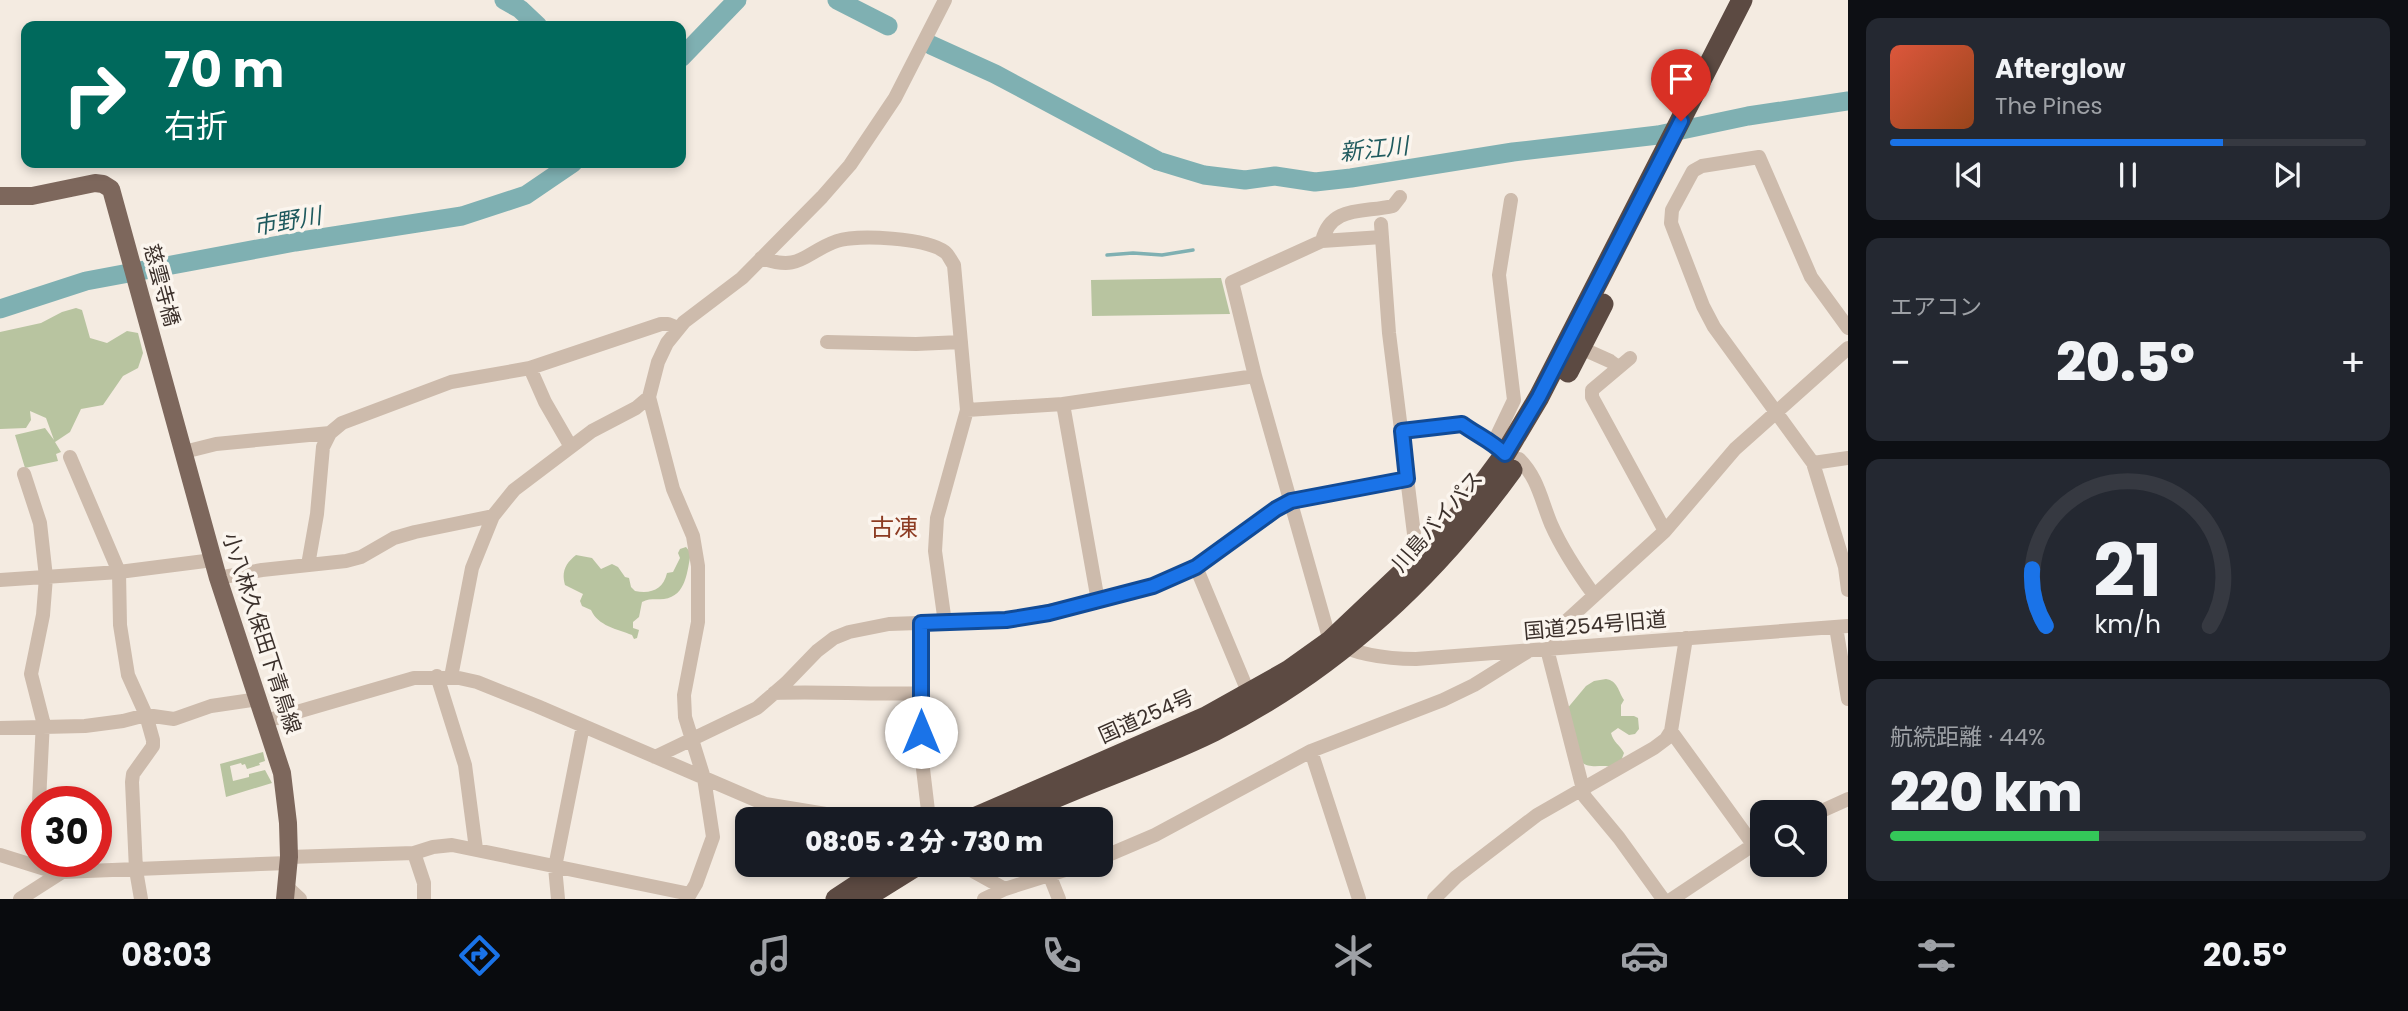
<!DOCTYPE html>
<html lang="ja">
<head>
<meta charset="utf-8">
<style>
  body { margin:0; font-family:Poppins,"Noto Sans JP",sans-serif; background:#242831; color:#f1f3f6; height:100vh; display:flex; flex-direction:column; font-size:26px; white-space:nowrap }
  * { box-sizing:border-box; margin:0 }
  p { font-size:23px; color:#9ea1a6 }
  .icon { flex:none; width:38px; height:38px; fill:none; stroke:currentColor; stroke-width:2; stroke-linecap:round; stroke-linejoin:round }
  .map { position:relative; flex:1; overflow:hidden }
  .drawer { display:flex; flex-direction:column; gap:18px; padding:18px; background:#0d0f14; width:560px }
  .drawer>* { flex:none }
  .hud { position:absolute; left:21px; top:21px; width:665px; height:147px; border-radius:14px; box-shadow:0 4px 10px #0003; background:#00695c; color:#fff; overflow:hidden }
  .buttons { position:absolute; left:1750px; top:800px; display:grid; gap:14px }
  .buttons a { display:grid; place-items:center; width:77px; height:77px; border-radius:14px; background:#171b24; box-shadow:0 4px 10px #0003; font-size:35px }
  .speed { position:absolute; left:21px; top:786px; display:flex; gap:14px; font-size:35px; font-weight:700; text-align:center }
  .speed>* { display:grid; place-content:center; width:91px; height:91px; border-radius:50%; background:#171b24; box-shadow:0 4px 10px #0003; line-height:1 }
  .speed .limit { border:10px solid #d22; background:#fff; color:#111 }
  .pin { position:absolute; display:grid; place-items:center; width:60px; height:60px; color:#fff; margin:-72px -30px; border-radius:50% 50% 50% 0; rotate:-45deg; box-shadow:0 0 7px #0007 }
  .pin .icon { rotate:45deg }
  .me { position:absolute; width:77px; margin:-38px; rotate:0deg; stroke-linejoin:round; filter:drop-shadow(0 0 5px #0008) }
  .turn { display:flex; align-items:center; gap:24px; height:147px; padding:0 28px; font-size:32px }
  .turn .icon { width:91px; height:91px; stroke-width:2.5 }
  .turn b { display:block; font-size:49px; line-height:60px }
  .big { font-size:52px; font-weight:800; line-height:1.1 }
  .drawer .widget { flex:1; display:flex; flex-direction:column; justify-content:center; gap:10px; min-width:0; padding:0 24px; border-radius:14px; background:#242831 }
  .drawer .dial { align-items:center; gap:0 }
  .dial svg { height:182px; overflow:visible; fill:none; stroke:#363941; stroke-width:7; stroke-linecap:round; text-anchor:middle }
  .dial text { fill:#f1f3f6; stroke:none }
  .song { display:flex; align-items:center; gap:21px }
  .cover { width:84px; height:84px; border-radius:10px; background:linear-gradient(135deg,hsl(10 70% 55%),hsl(20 70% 35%)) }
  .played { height:7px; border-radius:4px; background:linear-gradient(90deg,#1a73e8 70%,#363941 70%) }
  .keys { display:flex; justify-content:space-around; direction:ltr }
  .heat { display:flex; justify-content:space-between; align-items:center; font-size:38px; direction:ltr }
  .charge { height:10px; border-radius:5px; background:linear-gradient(90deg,#34c759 44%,#363941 0) }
  .trip { position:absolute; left:735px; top:807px; width:378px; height:70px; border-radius:14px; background:#171b24; box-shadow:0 4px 10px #0003; font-weight:800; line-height:70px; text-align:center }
  .menu { display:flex; height:112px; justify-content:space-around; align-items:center; background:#090b0e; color:#9ea1a6 }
  .menu .icon { width:49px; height:49px }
  .menu .active { color:#1a73e8 }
  .menu b { font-size:32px; color:#f1f3f6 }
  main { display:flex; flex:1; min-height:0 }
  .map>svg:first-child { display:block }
</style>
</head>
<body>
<main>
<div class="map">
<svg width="1848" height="899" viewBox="0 0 1848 899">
  <rect width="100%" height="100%" fill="#f4ebe1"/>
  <path fill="#b8c4a0" d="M 1221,278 L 1230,314 L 1092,316 L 1091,280 Z
    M 76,308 L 82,310 L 90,338 L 107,343 L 127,331 L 138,333 L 143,353 L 138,368 L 123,376 L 103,405 L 81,409 L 70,432 L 55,442 L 61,452 L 56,454 L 58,461 L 25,468 L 15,435 L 45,428 L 54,440 L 46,418 L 30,411 L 31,420 L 26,428 L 0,429 L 0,332 L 41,323 L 62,312 Z
    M 686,547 L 691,553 C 687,570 687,596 664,599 C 656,600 649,598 642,602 L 639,617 L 633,622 L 633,628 L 639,630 L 637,638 L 634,639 L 632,635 C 617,629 598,626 591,610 L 582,606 L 580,601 L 583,594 L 565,585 C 561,571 566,563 576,555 L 592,558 L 601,569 L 612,564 L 618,567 L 625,577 L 629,578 L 631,587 L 635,591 C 651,594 663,590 667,573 L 673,572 L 680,558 L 678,553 L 680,549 Z
    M 1606,679 C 1618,681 1618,691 1624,700 L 1621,705 L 1621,716 L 1634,716 L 1638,718 L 1639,729 L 1635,734 L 1629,735 L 1618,728 L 1611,733 C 1613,742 1620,745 1624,753 L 1621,761 L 1612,767 C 1600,764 1590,770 1580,761 L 1566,710 L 1586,686 L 1594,681 Z
    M 263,752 L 265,761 L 259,763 L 260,765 L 247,769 L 245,764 L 242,765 L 241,763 L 230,766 L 233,781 L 249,777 L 249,774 L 265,770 L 272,783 L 226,797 L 220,764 Z"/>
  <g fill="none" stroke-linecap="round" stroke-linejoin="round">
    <path stroke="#7fb0b2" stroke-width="3.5" d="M 1107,255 L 1133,253 L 1162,255 L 1193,250"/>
    <path stroke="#7fb0b2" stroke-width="19" d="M 504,0 L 520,9 L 538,26
      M 837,0 L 888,26
      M 931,45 L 995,74 L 1158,161 L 1204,175 L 1245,180 L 1275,176 L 1315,182 L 1351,178 L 1513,152 L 1658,135 L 1748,116 L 1848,101
      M 681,58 L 737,0
      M 0,309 L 86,281 L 295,242 L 462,216 L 526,195 L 573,163"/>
    <path stroke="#cdbbac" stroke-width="14" d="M 1381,224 L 1389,333 L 1417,558
      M 1382,237 L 1322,241 L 1232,282 L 1255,376 L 1330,641 C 1357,655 1385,659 1416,659 L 1848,626
      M 1322,241 C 1331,205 1363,213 1393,206 L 1400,197
      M 761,258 C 802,272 803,253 837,241 C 858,234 927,238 945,252 C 948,254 951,261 954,265 L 967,410 L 937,518 L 935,551 L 945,623
      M 1848,328 L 1811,277 L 1759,157 L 1702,166 L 1693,171 L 1672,210 L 1671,223 L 1703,306 L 1714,327 L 1813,463 L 1845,567 L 1848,590
      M 827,342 L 916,344 L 961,342
      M 1581,348 L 1610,361 L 1618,367
      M 1630,358 L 1592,390 L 1592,397 L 1665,531
      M 530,368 L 545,402 L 571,447
      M 1063,404 L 1098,601
      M 967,410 L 1063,404 L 1255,376
      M 1402,431 L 1463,424 L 1498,447
      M 1494,442 L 1514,400 L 1499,275 L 1511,200
      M 184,452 L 216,444 L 330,433
      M 70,457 L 119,572 L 120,625 L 128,675 L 146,715 L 153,740 L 153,746 L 133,774 L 132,782 L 136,870 L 141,899
      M 1519,459 C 1538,478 1541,500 1551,524 C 1562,549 1578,573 1594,595
      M 1813,463 L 1848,458
      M 24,474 L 40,523 L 46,577 L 43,615 L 31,674 L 43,721 L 39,802
      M 308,565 L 317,514 L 323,447 L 330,433 L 342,423 L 451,382 L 530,368 L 661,324 L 668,324 L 678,328
      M 1196,567 L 1249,694
      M 218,578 L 262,570 L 346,561 L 361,557 L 394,538 L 415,532 L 493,516
      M 0,580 L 119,572 L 213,560
      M 921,623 L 921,752 L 929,819
      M 1836,627 L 1848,699
      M 1547,649 L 1585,797 L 1619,838 L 1663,899
      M 1553,649 L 1557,632 L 1561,626 L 1665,531 L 1735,449 L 1848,348
      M 437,676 L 465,765 L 476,849
      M 451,677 L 472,568 L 493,516 L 514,490 L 592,431 L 636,408 L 649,397
      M 774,693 C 823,691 872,695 921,693
      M 266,721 L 414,678 L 459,678 L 477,682 L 537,706 L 765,804 L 856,819
      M 0,728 L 85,726 L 123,721 L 146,715 L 174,719 L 211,706 L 258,699
      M 1671,731 L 1752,843
      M 1311,751 L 1359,899
      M 655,757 L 757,708 L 786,683 L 817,651 L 834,638 L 849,632 L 889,624 L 1006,620 L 1114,597 L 1173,578 L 1196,567 L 1291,501 L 1407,479
      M 1815,814 L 1848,799
      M 414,853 L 424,883 L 424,899
      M 0,855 L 45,869
      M 289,857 L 414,853 L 433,847 L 452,845 L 690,894
      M 1101,858 L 1155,835 L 1311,751 L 1443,700 L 1474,685 L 1527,652
      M 960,864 L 1005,889 L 1084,864
      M 1045,864 L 1059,899
      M 287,887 L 300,899
      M 20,899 L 62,872 L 288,863
      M 558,899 L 555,867 L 583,726
      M 687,899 L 696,884 L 713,837 L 704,778 L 685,717 L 684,695 L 698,622 L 698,566 L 693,536 L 673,489 L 649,397 L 658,362 L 667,343 L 684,322 L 742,278 L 822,197 L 850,165 L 895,98 L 945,0
      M 984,899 L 1005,889
      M 1434,899 L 1456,877 L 1537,815 L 1654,748 L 1666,739 L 1671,731 L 1686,638
      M 1672,899 L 1762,839"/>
    <path stroke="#7d675c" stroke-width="18" d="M 0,196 L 32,196 L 95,183 L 103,184 L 111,189 L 218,578 L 282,773 L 288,823 L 289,857 L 285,899"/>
    <path stroke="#5c4a42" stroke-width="21" d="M 1568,372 L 1603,304
      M 972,819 L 1206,717 L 1288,671 L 1330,641 L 1443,534 L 1465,508 L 1505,454 L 1539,397 L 1742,0
      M 1008,819 C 1075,786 1147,764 1214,731 C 1335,670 1433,579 1512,470
      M 836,899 L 889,864
      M 863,899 L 919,864"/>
  </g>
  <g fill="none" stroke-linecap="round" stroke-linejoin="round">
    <defs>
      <path id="route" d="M 921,732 L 921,623 L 1006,620 L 1049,613 L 1153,586 L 1196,567 L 1276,509 L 1291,501 L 1407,479 L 1402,431 L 1462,424 C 1477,435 1492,441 1505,454 L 1539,397 L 1681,121"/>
    </defs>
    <use href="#route" stroke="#114b97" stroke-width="18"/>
    <use href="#route" stroke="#1a73e8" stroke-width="12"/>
  </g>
  <g text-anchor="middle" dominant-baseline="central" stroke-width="7" stroke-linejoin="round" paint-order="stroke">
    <g font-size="21" fill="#3b302b" stroke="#fbf5ee">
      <text transform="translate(162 285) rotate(75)">慈雲寺橋</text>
      <text transform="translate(1437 521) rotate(-49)">川島バイパス</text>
      <text transform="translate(1595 625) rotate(-5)">国道254号旧道</text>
      <text transform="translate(262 633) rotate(72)">小八林久保田下青鳥線</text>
      <text transform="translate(1146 716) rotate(-24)">国道254号</text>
    </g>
    <g font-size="23" font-style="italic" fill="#1f5a5e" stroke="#fbf5ee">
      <text transform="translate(1374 149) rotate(-6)">新江川</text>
      <text transform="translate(287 221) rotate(-10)">市野川</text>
    </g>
    <g font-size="24" fill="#8c3b22" stroke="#fbf5ee">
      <text x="894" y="527">古凍</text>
    </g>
  </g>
</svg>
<div class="buttons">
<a><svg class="icon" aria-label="search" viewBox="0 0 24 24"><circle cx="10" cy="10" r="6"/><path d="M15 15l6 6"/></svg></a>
</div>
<div class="speed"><div class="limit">30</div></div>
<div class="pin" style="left:1681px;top:121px;background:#d93025"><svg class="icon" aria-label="arrive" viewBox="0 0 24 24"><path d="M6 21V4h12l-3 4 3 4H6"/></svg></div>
<svg class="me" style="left:921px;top:732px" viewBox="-20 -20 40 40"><circle r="19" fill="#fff"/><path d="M0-13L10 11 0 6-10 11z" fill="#1a73e8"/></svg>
<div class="trip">08:05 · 2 分 · 730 m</div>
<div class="hud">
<div class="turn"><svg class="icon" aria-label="right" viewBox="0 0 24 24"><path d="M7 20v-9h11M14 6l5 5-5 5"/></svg><div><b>70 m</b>右折</div></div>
</div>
</div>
<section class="drawer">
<div class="widget">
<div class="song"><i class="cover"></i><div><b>Afterglow</b><p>The Pines</p></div></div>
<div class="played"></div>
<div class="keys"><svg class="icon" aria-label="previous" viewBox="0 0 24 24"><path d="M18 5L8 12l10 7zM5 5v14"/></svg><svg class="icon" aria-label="pause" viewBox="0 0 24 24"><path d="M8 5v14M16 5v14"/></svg><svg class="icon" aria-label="next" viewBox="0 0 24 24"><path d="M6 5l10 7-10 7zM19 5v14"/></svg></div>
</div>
<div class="widget"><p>エアコン</p>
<div class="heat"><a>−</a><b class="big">20.5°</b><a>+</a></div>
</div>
<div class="widget dial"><svg viewBox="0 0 100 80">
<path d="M14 69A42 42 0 1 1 86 69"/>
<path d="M14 69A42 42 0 0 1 8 44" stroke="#1a73e8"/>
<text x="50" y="56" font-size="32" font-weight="700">21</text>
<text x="50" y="72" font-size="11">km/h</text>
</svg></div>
<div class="widget"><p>航続距離 · 44%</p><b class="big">220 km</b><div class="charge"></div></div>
</section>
</main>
<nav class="menu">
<b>08:03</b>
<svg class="icon active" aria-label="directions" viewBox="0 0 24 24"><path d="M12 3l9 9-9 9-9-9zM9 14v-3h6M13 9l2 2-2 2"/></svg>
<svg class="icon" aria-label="music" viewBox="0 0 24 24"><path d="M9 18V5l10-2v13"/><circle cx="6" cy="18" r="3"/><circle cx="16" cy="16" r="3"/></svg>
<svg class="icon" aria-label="phone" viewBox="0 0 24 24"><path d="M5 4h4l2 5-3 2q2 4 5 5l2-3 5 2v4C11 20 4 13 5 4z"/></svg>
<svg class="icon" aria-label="climate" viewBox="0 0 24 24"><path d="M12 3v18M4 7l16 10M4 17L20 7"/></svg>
<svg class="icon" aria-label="car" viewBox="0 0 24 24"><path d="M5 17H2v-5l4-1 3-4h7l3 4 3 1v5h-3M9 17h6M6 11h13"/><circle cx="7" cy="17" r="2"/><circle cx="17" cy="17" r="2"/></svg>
<svg class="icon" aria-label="filters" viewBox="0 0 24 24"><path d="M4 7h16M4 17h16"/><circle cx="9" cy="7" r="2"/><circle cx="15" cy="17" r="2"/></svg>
<b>20.5°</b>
</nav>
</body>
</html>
